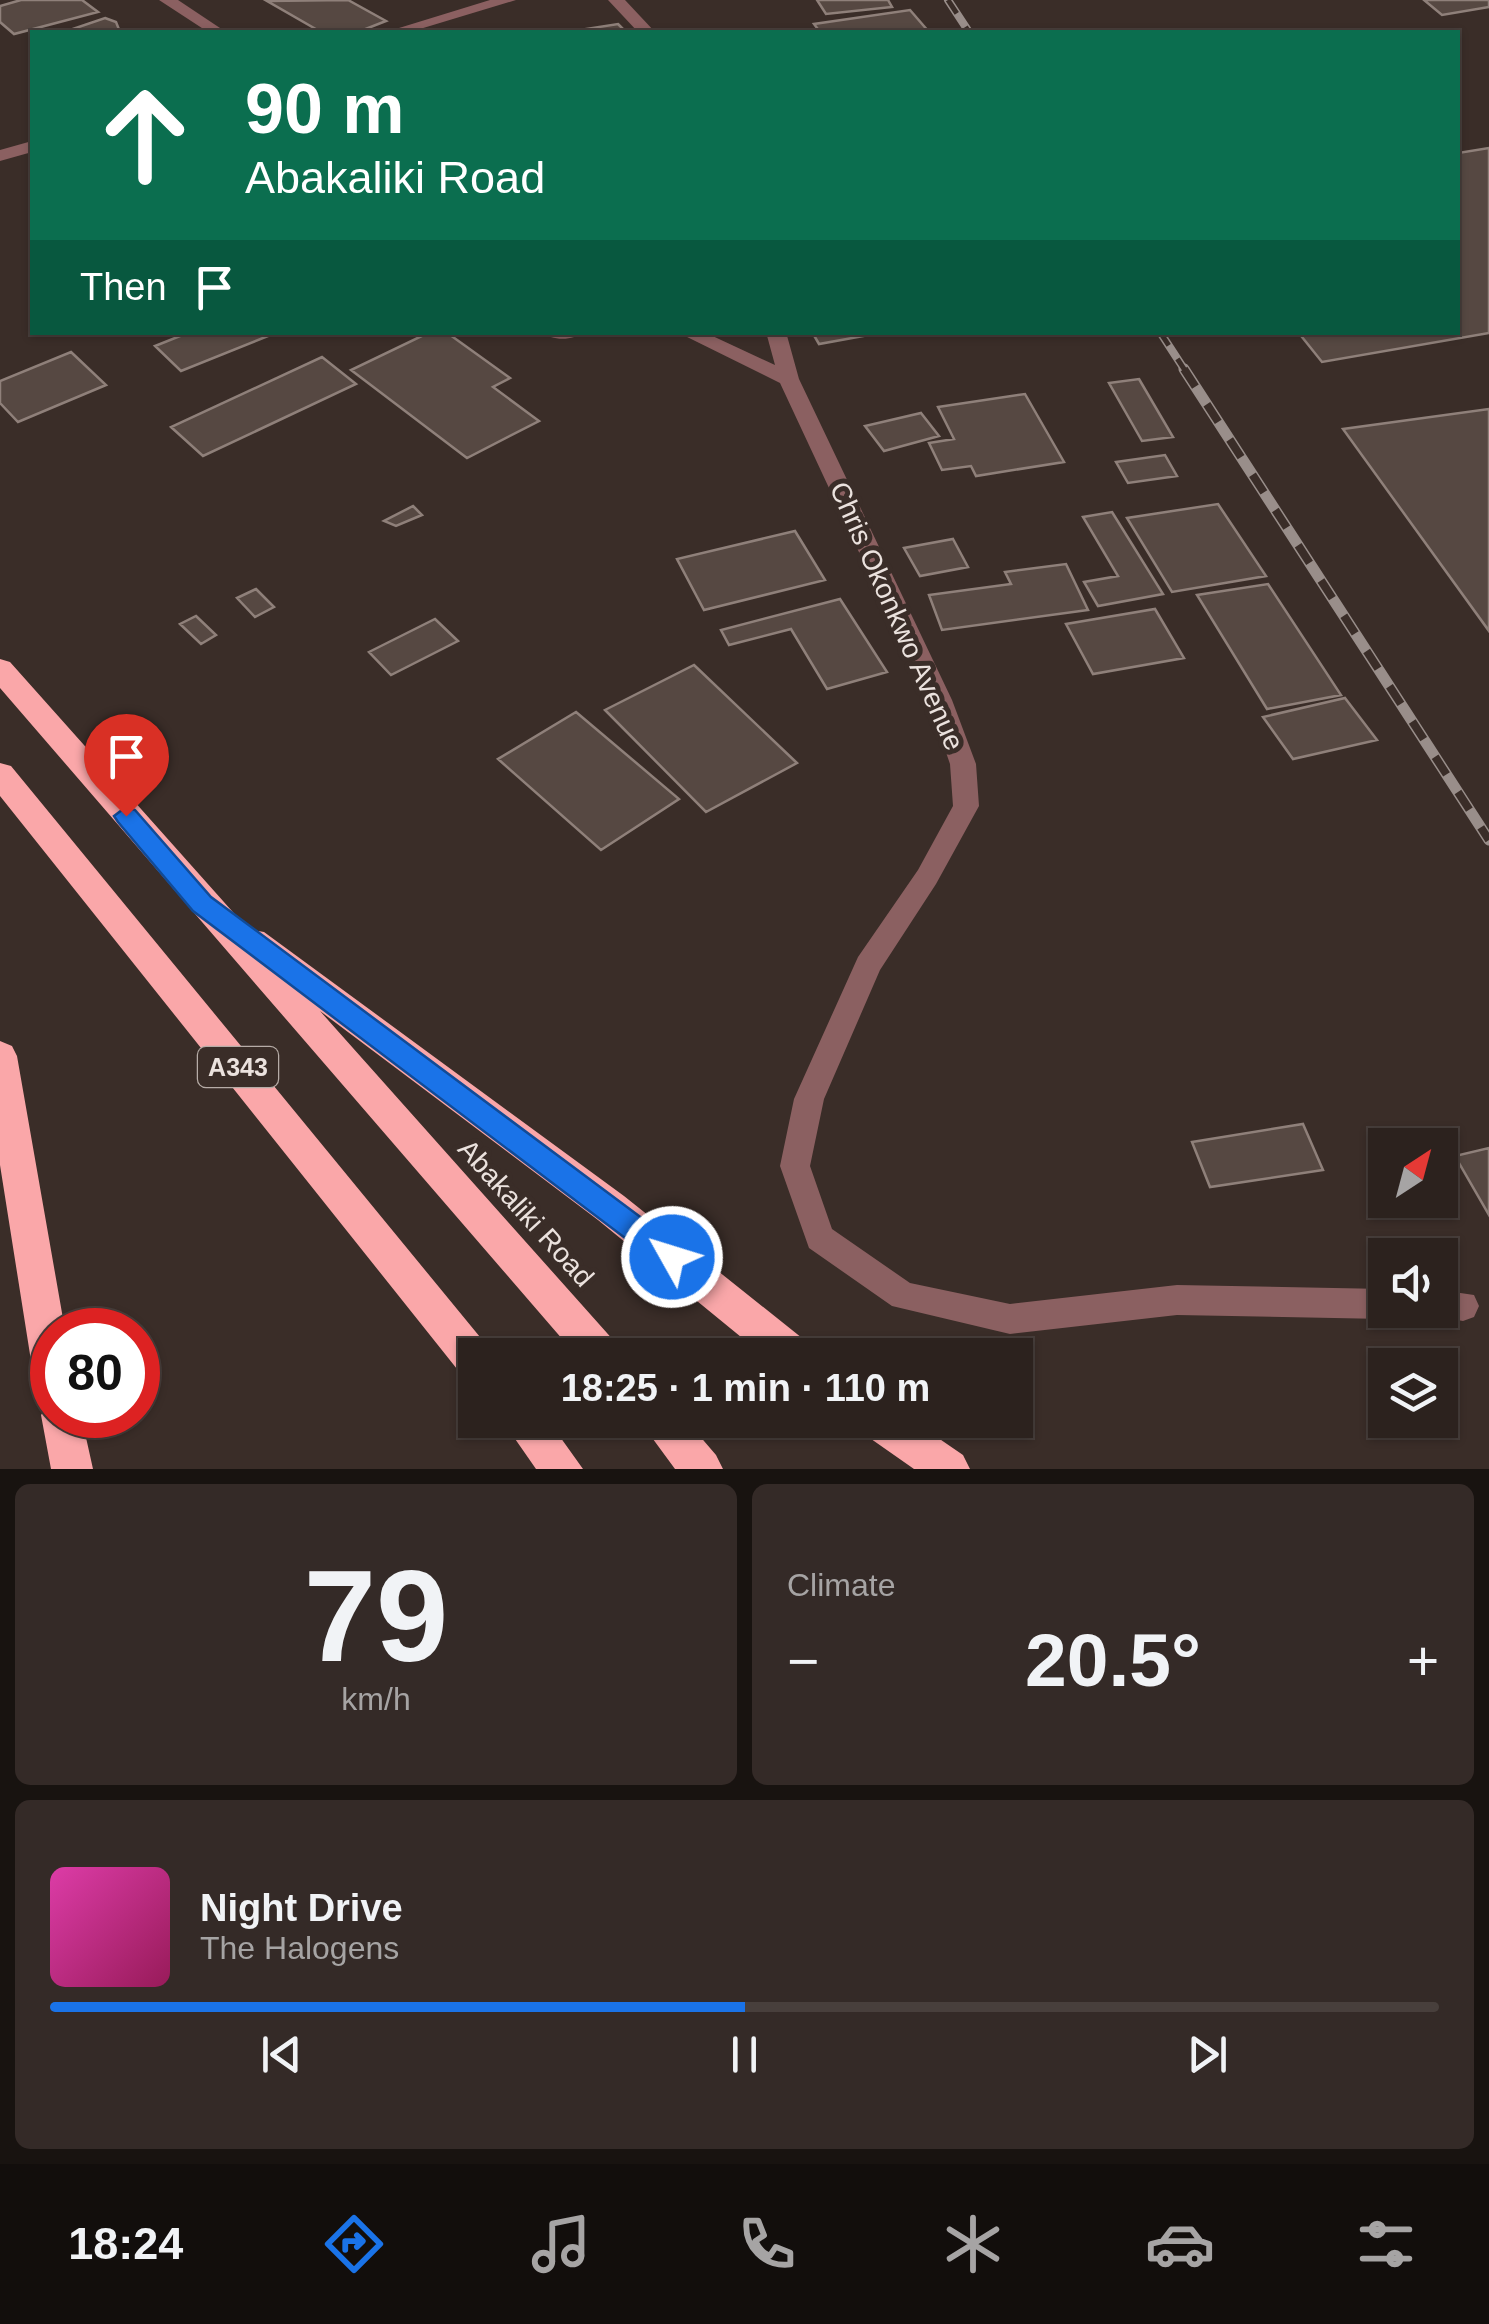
<!DOCTYPE html>
<html lang="en">
<head>
<meta charset="utf-8">
<style>
  body { margin:0; font-family:Arial,sans-serif; background:#342a27; color:#f1f3f6; height:100vh; display:flex; flex-direction:column; font-size:38px; white-space:nowrap }
  * { box-sizing:border-box; margin:0 }
  p { font-size:32px; color:#a6a4a4 }
  .icon { flex:none; width:55px; height:55px; fill:none; stroke:currentColor; stroke-width:2; stroke-linecap:round; stroke-linejoin:round }
  .map { position:relative; height:1469px; overflow:hidden }
  .drawer { display:flex; flex-direction:column; gap:15px; padding:15px; background:#181310; flex:1 }
  .drawer>* { flex:none }
  .guide { position:absolute; left:30px; top:30px; width:1430px; height:305px; border-radius:0px; box-shadow:0 2px 8px #0004,0 0 0 2px #483f3c; background:#0b6e4f; color:#fff; overflow:hidden }
  .needle { width:65px; rotate:36deg }
  .controls { position:absolute; left:1368px; top:1128px; display:grid; gap:20px }
  .controls a { display:grid; place-items:center; width:90px; height:90px; border-radius:0px; background:#2c221e; box-shadow:0 2px 8px #0004,0 0 0 2px #483f3c; font-size:50px }
  .speed { position:absolute; left:30px; top:1308px; display:flex; gap:20px; font-size:50px; font-weight:700; text-align:center }
  .speed>* { display:grid; place-content:center; width:130px; height:130px; border-radius:50%; background:#2c221e; box-shadow:0 2px 8px #0004,0 0 0 2px #483f3c; line-height:1 }
  .speed .limit { border:15px solid #d22; background:#fff; color:#111 }
  .pin { position:absolute; display:grid; place-items:center; width:85px; height:85px; color:#fff; margin:-102px -42px; border-radius:50% 50% 50% 0; rotate:-45deg; box-shadow:0 0 10px #0007 }
  .pin .icon { rotate:45deg }
  .me { position:absolute; width:110px; margin:-55px; rotate:309deg; stroke-linejoin:round; filter:drop-shadow(0 0 8px #0008) }
  .turn { display:flex; align-items:center; gap:35px; height:210px; padding:0 50px; font-size:45px }
  .turn .icon { width:130px; height:130px; stroke-width:2.5 }
  .turn b { display:block; font-size:70px; line-height:85px }
  .then { display:flex; align-items:center; height:95px; padding:0 50px; background:#0003; gap:20px; font-size:38px }
  .big { font-size:75px; font-weight:800; line-height:1.1 }
  .drawer .tile { flex:1; display:flex; flex-direction:column; justify-content:center; gap:15px; min-width:0; padding:0 35px; border-radius:15px; background:#342a27 }
  .drawer .dial { align-items:center; gap:0 }
  .dial b { font-size:130px; line-height:1 }
  .song { display:flex; align-items:center; gap:30px }
  .cover { width:120px; height:120px; border-radius:15px; background:linear-gradient(135deg,hsl(320 70% 55%),hsl(330 70% 35%)) }
  .played { height:10px; border-radius:5px; background:linear-gradient(90deg,#1a73e8 50%,#483f3c 50%) }
  .keys { display:flex; justify-content:space-around; direction:ltr }
  .heat { display:flex; justify-content:space-between; align-items:center; font-size:55px; direction:ltr }
  .drawer .tiles { flex:1; display:grid; gap:15px; grid-template-columns:1fr 1fr }
  .tile:last-child { grid-column:span 2 }
  .trip { position:absolute; left:458px; top:1338px; width:575px; height:100px; border-radius:0px; background:#2c221e; box-shadow:0 2px 8px #0004,0 0 0 2px #483f3c; font-weight:800; line-height:100px; text-align:center }
  .menu { display:flex; height:160px; justify-content:space-around; align-items:center; background:#120e0c; color:#a6a4a4 }
  .menu .icon { width:70px; height:70px }
  .menu .on { color:#1a73e8 }
  .menu b { font-size:45px; color:#f1f3f6 }
  .map>svg:first-child { display:block }
</style>
</head>
<body>
<div class="map">
<svg width="1489" height="1469" viewBox="0 0 1489 1469">
  <rect width="100%" height="100%" fill="#3a2d28"/>
  <path fill="#564842" stroke="#8f807a" stroke-width="2.5" d="M 21,0 L 82,0 L 98,12 L 14,34 L 0,22 L 0,6 Z
    M 348,0 L 386,21 L 358,32 L 321,32 L 267,1 Z
    M 817,0 L 888,0 L 892,7 L 826,14 Z
    M 1424,0 L 1489,0 L 1489,7 L 1442,15 Z
    M 910,10 L 929,32 L 820,32 L 814,24 Z
    M 105,18 L 116,22 L 120,32 L 64,32 Z
    M 618,24 L 626,32 L 567,32 Z
    M 1489,148 L 1489,333 L 1322,362 L 1298,332 L 1458,332 L 1458,153 Z
    M 190,332 L 264,332 L 268,336 L 181,371 L 155,346 Z
    M 430,332 L 446,332 L 510,378 L 493,387 L 539,421 L 467,458 L 351,370 Z
    M 812,332 L 879,332 L 880,333 L 819,344 Z
    M 71,352 L 106,385 L 18,422 L 0,403 L 0,381 Z
    M 322,357 L 356,384 L 203,456 L 171,427 Z
    M 1139,379 L 1173,437 L 1142,441 L 1109,383 Z
    M 1025,394 L 1064,462 L 976,476 L 971,466 L 942,470 L 929,443 L 954,439 L 938,407 Z
    M 1489,409 L 1489,631 L 1343,429 Z
    M 921,413 L 939,436 L 884,451 L 865,426 Z
    M 1165,455 L 1177,476 L 1128,483 L 1116,462 Z
    M 1218,504 L 1266,576 L 1172,592 L 1127,518 Z
    M 413,506 L 422,515 L 396,526 L 384,521 Z
    M 1112,512 L 1163,594 L 1098,606 L 1084,582 L 1118,576 L 1083,517 Z
    M 795,531 L 825,580 L 704,610 L 677,559 Z
    M 953,539 L 968,567 L 920,576 L 904,548 Z
    M 1066,564 L 1088,610 L 942,630 L 929,595 L 1011,584 L 1005,572 Z
    M 1268,584 L 1341,695 L 1267,709 L 1197,595 Z
    M 256,589 L 274,607 L 255,617 L 237,598 Z
    M 840,599 L 887,672 L 827,689 L 791,629 L 729,645 L 721,630 Z
    M 1155,609 L 1184,658 L 1093,674 L 1066,624 Z
    M 196,616 L 216,635 L 201,644 L 180,624 Z
    M 435,619 L 458,641 L 391,675 L 369,652 Z
    M 694,665 L 797,763 L 706,812 L 605,710 Z
    M 1345,698 L 1377,740 L 1293,759 L 1263,717 Z
    M 576,712 L 679,799 L 601,850 L 498,759 Z
    M 1303,1124 L 1323,1170 L 1210,1187 L 1192,1142 Z
    M 1489,1148 L 1489,1215 L 1455,1156 Z"/>
  <g fill="none" stroke-linecap="round" stroke-linejoin="round">
    <path fill="#8b6061" fill-rule="evenodd" d="M 159,0 L 178,0 L 226,32 L 208,32 Z
      M 490,0 L 516,0 L 410,32 L 386,32 Z
      M 608,0 L 625,0 L 655,32 L 638,32 Z
      M 32,141 L 32,152 L 0,161 L 0,150 Z
      M 542,332 L 583,332 C 574,341 551,341 542,332 Z
      M 677,332 L 704,332 L 775,365 L 766,332 L 786,332 L 799,379 L 952,700 L 976,764 L 979,806 L 936,884 L 880,970 L 824,1099 L 810,1166 L 832,1229 L 910,1283 L 1010,1304 L 1177,1285 L 1385,1289 L 1385,1310 L 1398,1310 L 1396,1314 L 1385,1319 L 1177,1315 L 1010,1334 L 892,1306 L 809,1248 L 780,1166 L 794,1099 L 858,957 L 918,870 L 953,806 L 950,764 L 928,700 L 780,383 Z
      M 1440,1290 L 1474,1295 L 1479,1306 L 1474,1317 L 1463,1321 L 1429,1315 L 1426,1310 L 1440,1310 Z"/>
    <path fill="#faa7a9" fill-rule="evenodd" d="M 0,659 L 10,662 L 248,929 L 264,932 L 624,1196 L 807,1342 L 813,1355 L 763,1355 L 598,1220 L 320,1011 L 615,1342 L 621,1355 L 576,1355 L 0,688 Z
      M 0,763 L 11,766 L 489,1348 L 492,1355 L 475,1355 L 475,1380 L 461,1374 L 0,796 Z
      M 0,1041 L 12,1046 L 17,1056 L 65,1330 L 52,1330 L 52,1386 L 38,1380 L 32,1367 L 0,1165 Z
      M 52,1399 L 52,1415 L 81,1415 L 93,1469 L 51,1469 L 41,1415 Z
      M 502,1420 L 548,1420 L 583,1469 L 536,1469 Z
      M 639,1420 L 686,1420 L 716,1455 L 723,1469 L 675,1469 Z
      M 858,1420 L 912,1420 L 963,1455 L 970,1469 L 914,1469 L 864,1434 Z"/>
    <defs>
      <path id="rail-far1" d="M 948,0 L 969,32
        M 1160,332 L 1186,372"/>
      <path id="rail" d="M 1184,369 L 1489,840"/>
    </defs>
    <use href="#rail-far1" stroke="#998e8a" stroke-width="8"/>
    <use href="#rail" stroke="#998e8a" stroke-width="11"/>
    <use href="#rail-far1" stroke="#3a2d28" stroke-width="5" stroke-dasharray="16" stroke-linecap="butt"/>
    <use href="#rail" stroke="#3a2d28" stroke-width="8" stroke-dasharray="21" stroke-linecap="butt"/>
  </g>
  <path fill="#1a73e8" stroke="#114b97" stroke-width="2.5" d="M 126,807 L 135,810 L 211,897 L 682,1248 L 686,1257 L 682,1266 L 672,1270 L 662,1266 L 193,911 L 118,822 L 114,816 Z"/>
  <g text-anchor="middle" dominant-baseline="central" stroke-width="10" stroke-linejoin="round" paint-order="stroke">
    <rect fill="#3a2d28" stroke="#b6aca7" stroke-width="2.5" x="198" y="1047" width="80" height="40" rx="8"/>
    <g font-size="25" font-weight="bold" fill="#ebe2de">
      <text x="238" y="1067">A343</text>
    </g>
    <g font-size="28" fill="#ebe2de" stroke="#3a2d28">
      <text transform="translate(897 616) rotate(66)">Chris Okonkwo Avenue</text>
      <text transform="translate(526 1213) rotate(48)">Abakaliki Road</text>
    </g>
  </g>
</svg>
<div class="controls">
<a><svg class="needle" viewBox="-14 -14 28 28"><path d="M0-13l5 13h-10z" fill="#e53935"/><path d="M0 13l5-13h-10z" fill="#a6a4a4"/></svg></a>
<a><svg class="icon" aria-label="sound" viewBox="0 0 24 24"><path d="M4 9h4l5-4v14l-5-4H4zM17 9q2 3 0 6"/></svg></a>
<a><svg class="icon" aria-label="layers" viewBox="0 0 24 24"><path d="M12 4l9 5-9 5-9-5zM3 14l9 5 9-5"/></svg></a>
</div>
<div class="speed"><div class="limit">80</div></div>
<div class="pin" style="left:126px;top:816px;background:#d93025"><svg class="icon" aria-label="arrive" viewBox="0 0 24 24"><path d="M6 21V4h12l-3 4 3 4H6"/></svg></div>
<svg class="me" style="left:672px;top:1257px" viewBox="-20 -20 40 40"><circle r="17" fill="#1a73e8" stroke="#fff" stroke-width="3"/><path d="M0-11L8 9 0 5-8 9z" fill="#fff"/></svg>
<div class="trip">18:25 · 1 min · 110 m</div>
<div class="guide">
<div class="turn"><svg class="icon" aria-label="ahead" viewBox="0 0 24 24"><path d="M12 20V5M6 11l6-6 6 6"/></svg><div><b>90 m</b>Abakaliki Road</div></div>
<div class="then">Then<svg class="icon" aria-label="arrive" viewBox="0 0 24 24"><path d="M6 21V4h12l-3 4 3 4H6"/></svg></div>
</div>
</div>
<section class="drawer">
<div class="tiles">
<div class="tile dial"><b>79</b><p>km/h</p></div>
<div class="tile"><p>Climate</p>
<div class="heat"><a>−</a><b class="big">20.5°</b><a>+</a></div>
</div>
<div class="tile">
<div class="song"><i class="cover"></i><div><b>Night Drive</b><p>The Halogens</p></div></div>
<div class="played"></div>
<div class="keys"><svg class="icon" aria-label="previous" viewBox="0 0 24 24"><path d="M18 5L8 12l10 7zM5 5v14"/></svg><svg class="icon" aria-label="pause" viewBox="0 0 24 24"><path d="M8 5v14M16 5v14"/></svg><svg class="icon" aria-label="next" viewBox="0 0 24 24"><path d="M6 5l10 7-10 7zM19 5v14"/></svg></div>
</div>
</div>
</section>
<nav class="menu">
<b>18:24</b>
<svg class="icon on" aria-label="directions" viewBox="0 0 24 24"><path d="M12 3l9 9-9 9-9-9zM9 14v-3h6M13 9l2 2-2 2"/></svg>
<svg class="icon" aria-label="music" viewBox="0 0 24 24"><path d="M9 18V5l10-2v13"/><circle cx="6" cy="18" r="3"/><circle cx="16" cy="16" r="3"/></svg>
<svg class="icon" aria-label="phone" viewBox="0 0 24 24"><path d="M5 4h4l2 5-3 2q2 4 5 5l2-3 5 2v4C11 20 4 13 5 4z"/></svg>
<svg class="icon" aria-label="climate" viewBox="0 0 24 24"><path d="M12 3v18M4 7l16 10M4 17L20 7"/></svg>
<svg class="icon" aria-label="car" viewBox="0 0 24 24"><path d="M5 17H2v-5l4-1 3-4h7l3 4 3 1v5h-3M9 17h6M6 11h13"/><circle cx="7" cy="17" r="2"/><circle cx="17" cy="17" r="2"/></svg>
<svg class="icon" aria-label="filters" viewBox="0 0 24 24"><path d="M4 7h16M4 17h16"/><circle cx="9" cy="7" r="2"/><circle cx="15" cy="17" r="2"/></svg>
</nav>
</body>
</html>
